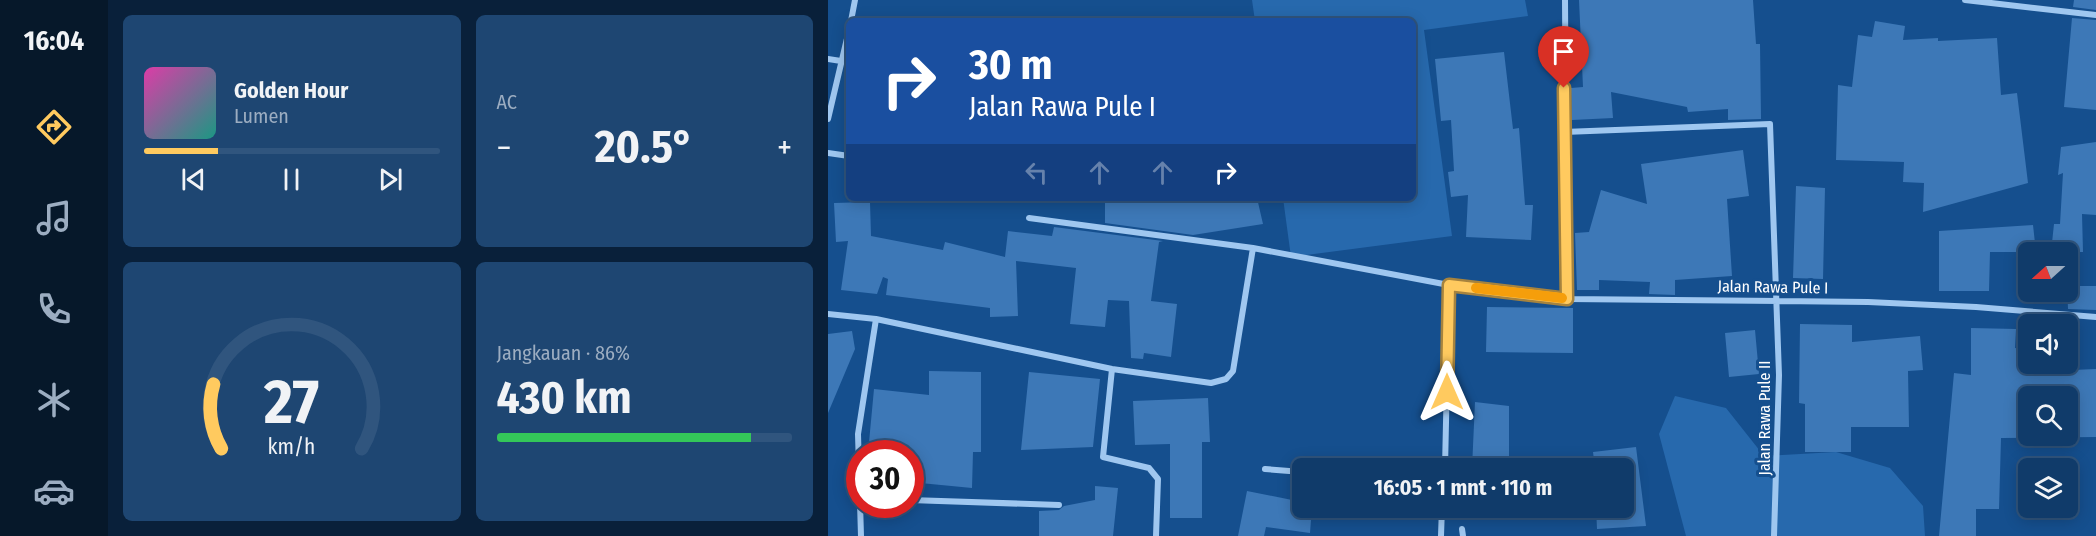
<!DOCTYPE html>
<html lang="id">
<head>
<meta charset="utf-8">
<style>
  body { margin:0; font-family:"Fira Sans Condensed",sans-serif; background:#1e4672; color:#f1f3f6; height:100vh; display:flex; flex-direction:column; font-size:22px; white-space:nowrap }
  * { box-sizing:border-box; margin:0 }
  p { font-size:20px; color:#9cadc1 }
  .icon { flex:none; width:33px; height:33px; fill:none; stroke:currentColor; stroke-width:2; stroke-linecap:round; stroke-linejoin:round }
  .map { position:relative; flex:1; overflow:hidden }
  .sheet { display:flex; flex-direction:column; gap:15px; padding:15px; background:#09203a; width:720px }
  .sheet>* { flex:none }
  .banner { position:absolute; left:18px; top:18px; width:570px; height:183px; border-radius:9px; box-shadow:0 3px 15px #0003,0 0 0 2px #30557e; background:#1a4fa0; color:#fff; overflow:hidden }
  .needle { width:39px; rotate:249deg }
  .buttons { position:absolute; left:1190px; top:242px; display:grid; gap:12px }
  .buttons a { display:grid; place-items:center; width:60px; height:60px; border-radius:9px; background:#103b6a; box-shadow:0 3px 15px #0003,0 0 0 2px #30557e; font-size:30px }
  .speed { position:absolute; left:18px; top:440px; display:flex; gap:12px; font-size:30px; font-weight:700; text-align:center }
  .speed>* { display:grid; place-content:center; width:78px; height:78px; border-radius:50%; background:#103b6a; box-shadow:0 3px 15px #0003,0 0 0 2px #30557e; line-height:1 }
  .speed .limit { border:9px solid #d22; background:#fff; color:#111 }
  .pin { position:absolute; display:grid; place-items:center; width:51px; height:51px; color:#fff; margin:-62px -26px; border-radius:50% 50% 50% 0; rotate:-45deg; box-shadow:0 0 6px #0007 }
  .pin .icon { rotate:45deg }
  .me { position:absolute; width:66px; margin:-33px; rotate:0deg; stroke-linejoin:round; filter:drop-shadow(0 0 4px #0008) }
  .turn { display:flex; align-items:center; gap:21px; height:126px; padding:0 24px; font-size:27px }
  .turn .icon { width:78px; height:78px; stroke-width:2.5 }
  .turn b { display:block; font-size:42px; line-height:51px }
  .lanes { display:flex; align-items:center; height:57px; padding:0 24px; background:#0003; justify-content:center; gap:30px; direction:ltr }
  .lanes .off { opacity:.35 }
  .big { font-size:45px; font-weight:700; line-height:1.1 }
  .sheet .card { flex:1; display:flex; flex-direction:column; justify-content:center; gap:9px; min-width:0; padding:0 21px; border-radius:9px; background:#1e4672 }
  .sheet .dial { align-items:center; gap:0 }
  .dial svg { height:156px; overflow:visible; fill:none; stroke:#30557e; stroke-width:7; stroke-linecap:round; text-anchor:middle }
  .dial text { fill:#f1f3f6; stroke:none }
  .song { display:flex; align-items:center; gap:18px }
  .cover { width:72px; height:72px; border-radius:9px; background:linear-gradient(135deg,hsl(320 70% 55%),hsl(170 70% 35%)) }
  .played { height:6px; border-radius:3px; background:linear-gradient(90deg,#ffca5f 25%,#30557e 25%) }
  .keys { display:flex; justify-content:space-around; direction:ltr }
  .heat { display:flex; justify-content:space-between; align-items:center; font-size:33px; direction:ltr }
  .charge { height:9px; border-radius:4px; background:linear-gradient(90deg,#34c759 86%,#30557e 0) }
  .sheet .tiles { flex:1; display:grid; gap:15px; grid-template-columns:repeat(2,1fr) }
  .trip { position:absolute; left:464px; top:458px; width:342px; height:60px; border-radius:9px; background:#103b6a; box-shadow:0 3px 15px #0003,0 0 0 2px #30557e; font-weight:700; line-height:60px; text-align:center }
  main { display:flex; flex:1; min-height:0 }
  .tab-bar { display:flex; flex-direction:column; width:108px; justify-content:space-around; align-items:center; background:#06182a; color:#9cadc1 }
  .tab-bar .icon { width:42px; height:42px }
  .tab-bar .on { color:#ffca5f }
  .tab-bar b { font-size:27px; color:#f1f3f6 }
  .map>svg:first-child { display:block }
</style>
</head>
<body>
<main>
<nav class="tab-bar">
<b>16:04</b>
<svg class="icon on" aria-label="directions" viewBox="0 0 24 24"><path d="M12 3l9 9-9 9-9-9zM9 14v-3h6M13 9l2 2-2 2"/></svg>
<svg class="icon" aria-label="music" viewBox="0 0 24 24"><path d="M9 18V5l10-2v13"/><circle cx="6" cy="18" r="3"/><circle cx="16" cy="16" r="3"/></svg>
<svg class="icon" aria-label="phone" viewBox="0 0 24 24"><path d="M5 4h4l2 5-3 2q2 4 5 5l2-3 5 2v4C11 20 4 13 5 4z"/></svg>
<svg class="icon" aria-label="climate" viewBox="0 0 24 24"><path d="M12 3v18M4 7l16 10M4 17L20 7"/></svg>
<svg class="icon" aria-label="car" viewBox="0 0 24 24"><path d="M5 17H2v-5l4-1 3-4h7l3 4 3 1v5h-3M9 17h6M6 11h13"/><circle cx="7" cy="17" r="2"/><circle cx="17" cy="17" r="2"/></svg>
</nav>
<section class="sheet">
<div class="tiles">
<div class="card">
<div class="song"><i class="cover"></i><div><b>Golden Hour</b><p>Lumen</p></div></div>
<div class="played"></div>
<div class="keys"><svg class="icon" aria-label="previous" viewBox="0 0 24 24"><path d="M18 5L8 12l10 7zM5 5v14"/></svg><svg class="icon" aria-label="pause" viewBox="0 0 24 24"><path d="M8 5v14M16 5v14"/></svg><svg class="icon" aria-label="next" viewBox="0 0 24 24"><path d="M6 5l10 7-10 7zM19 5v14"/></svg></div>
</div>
<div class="card"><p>AC</p>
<div class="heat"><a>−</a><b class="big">20.5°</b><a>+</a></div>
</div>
<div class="card dial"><svg viewBox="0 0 100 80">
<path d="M14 69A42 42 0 1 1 86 69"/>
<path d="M14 69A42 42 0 0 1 10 36" stroke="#ffca5f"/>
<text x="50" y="56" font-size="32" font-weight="700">27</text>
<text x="50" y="72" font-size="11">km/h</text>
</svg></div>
<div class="card"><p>Jangkauan · 86%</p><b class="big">430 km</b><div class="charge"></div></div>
</div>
</section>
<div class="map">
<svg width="1268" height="536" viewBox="0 0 1268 536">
  <rect width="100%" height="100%" fill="#154f8e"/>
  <path fill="#2769ad" d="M 424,0 L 697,0 L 700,16 L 596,30 L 624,236 L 463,257 L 455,198 L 585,198 L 585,21 L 427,21 Z
    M 847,396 L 898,408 L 936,456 L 1008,452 L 1062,468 L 1095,506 L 1097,536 L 858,536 L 831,434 Z"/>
  <path fill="#3d78b7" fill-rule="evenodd" d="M 751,0 L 925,0 L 928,44 L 932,44 L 933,119 L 900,120 L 900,109 L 860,112 L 859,107 L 783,92 L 785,118 L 744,120 L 743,88 L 755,87 Z
    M 1246,0 L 1268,0 L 1268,10 L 1245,7 Z
    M 1244,18 L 1268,20 L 1268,110 L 1236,107 Z
    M 1047,21 L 1077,26 L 1075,40 L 1110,38 L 1110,41 L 1169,38 L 1173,95 L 1189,93 L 1200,183 L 1095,212 L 1096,183 L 1075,182 L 1076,162 L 1008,160 L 1010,85 L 1024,87 L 1030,35 L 1044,37 Z
    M 676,52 L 685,129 L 691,128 L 697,205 L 705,205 L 703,240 L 638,237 L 640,195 L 623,197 L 620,172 L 626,171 L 623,120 L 613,121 L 607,59 Z
    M 1268,142 L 1268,215 L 1254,214 L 1255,252 L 1223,252 L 1226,224 L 1232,224 L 1235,173 L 1230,175 L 1233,147 Z
    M 915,150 L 921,196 L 899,199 L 904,276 L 847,280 L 847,295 L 821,294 L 822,282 L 771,280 L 771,290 L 749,290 L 747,233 L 761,232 L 773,190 L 819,204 L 813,164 Z
    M 968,186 L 997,188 L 995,279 L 965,278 Z
    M 277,198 L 429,198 L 435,224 L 365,235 L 277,223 Z
    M 42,202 L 43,236 L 115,250 L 117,242 L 177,257 L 180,231 L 224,236 L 226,227 L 335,241 L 331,242 L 323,301 L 349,304 L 343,357 L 316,353 L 315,359 L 303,358 L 301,301 L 280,300 L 277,327 L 242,324 L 248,268 L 188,261 L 190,316 L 162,317 L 162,308 L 58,295 L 60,279 L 55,277 L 49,294 L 13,290 L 20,241 L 8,242 L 6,203 Z
    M 1205,225 L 1208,252 L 1162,252 L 1161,291 L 1111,291 L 1111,231 Z
    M 1239,286 L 1268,286 L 1268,310 L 1240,309 Z
    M 659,307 L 745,308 L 745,353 L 658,352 Z
    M 972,324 L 1024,325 L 1024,342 L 1092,336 L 1095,370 L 1080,371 L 1081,427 L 1023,427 L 1023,452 L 977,452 L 977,404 L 971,403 Z
    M 1143,328 L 1188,329 L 1187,348 L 1200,349 L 1200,363 L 1239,363 L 1239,351 L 1244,351 L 1244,370 L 1268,369 L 1268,437 L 1173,438 L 1171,509 L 1148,509 L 1148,536 L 1111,536 L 1126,373 L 1143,375 ZM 1200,396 L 1239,396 L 1239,435 L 1200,435 Z
    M 927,330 L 931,374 L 901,377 L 897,333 Z
    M 24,331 L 27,349 L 0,413 L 0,334 Z
    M 101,371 L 153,372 L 153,452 L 145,452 L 144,488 L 82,482 L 82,453 L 40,453 L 46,389 L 101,395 Z
    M 201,372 L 272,379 L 265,447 L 193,450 Z
    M 380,398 L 382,442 L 374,442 L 374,518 L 342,518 L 342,444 L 307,445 L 305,401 Z
    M 647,402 L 681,406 L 681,468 L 644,468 Z
    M 808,447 L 818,526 L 769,529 L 768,507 L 795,507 L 795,468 L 767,468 L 765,452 Z
    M 267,486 L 290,488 L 285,536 L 211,536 L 211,511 L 231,510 L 236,506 L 267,500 Z
    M 419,491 L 474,502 L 474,507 L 484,507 L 482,533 L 438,527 L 436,536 L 410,536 Z"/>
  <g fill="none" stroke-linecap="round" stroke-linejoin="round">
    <path stroke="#9fc7f0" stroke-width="6" d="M 737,0 L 739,299
      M 1137,0 L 1268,15
      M 23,21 L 27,0
      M 0,59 L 13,61
      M 0,119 L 21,30
      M 736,132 L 942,124 L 951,375 L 946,536
      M 0,153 L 21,156
      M 201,218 L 425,248 L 621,285 L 739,299 L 1040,302 L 1148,307 L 1268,317
      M 0,314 L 48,319 L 284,369 L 383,383 L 398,379 L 405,371 L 425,248
      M 284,369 L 275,457 L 321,468 L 330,479 L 328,536
      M 617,468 L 621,285
      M 437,469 L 474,472
      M 82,500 L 231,505
      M 634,529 L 635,536
      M 33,536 L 30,434 L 48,319
      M 613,536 L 614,507"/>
  </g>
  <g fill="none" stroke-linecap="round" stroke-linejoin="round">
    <defs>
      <path id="route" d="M 619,392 L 621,285 L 739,299 L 736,88"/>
    </defs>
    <use href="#route" stroke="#a6833e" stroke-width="15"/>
    <use href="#route" stroke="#ffca5f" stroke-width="10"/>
    <path stroke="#f59e0b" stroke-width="10" d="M 648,288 L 734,298"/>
  </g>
  <g text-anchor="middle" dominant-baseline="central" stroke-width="6" stroke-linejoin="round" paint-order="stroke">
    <g font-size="16" fill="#fff" stroke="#154f8e">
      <text transform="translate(945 287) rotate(1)">Jalan Rawa Pule I</text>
      <text transform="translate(936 418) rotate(-90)">Jalan Rawa Pule II</text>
    </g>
  </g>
</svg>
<div class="buttons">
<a><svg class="needle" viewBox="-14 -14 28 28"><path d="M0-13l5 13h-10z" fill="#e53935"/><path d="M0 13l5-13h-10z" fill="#9cadc1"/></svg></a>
<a><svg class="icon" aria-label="sound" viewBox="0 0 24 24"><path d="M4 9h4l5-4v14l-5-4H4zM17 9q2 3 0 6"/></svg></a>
<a><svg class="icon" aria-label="search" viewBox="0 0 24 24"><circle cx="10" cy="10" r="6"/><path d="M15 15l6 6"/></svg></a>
<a><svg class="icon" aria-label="layers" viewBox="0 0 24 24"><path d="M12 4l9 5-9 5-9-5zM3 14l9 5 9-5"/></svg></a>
</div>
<div class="speed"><div class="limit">30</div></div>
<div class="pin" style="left:736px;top:88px;background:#d93025"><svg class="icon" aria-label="arrive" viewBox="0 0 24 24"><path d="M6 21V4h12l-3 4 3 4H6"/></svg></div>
<svg class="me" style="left:619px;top:392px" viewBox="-20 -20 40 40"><path d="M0-17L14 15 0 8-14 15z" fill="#ffca5f" stroke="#fff" stroke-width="4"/></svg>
<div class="trip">16:05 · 1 mnt · 110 m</div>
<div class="banner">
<div class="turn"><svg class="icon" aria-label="right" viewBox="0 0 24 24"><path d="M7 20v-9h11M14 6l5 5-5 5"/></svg><div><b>30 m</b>Jalan Rawa Pule I</div></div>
<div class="lanes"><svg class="icon off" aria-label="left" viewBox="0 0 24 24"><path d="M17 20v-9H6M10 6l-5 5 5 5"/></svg><svg class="icon off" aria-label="ahead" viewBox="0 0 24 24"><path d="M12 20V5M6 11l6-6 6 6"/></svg><svg class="icon off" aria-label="ahead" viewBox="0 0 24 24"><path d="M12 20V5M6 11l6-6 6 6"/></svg><svg class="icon" aria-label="right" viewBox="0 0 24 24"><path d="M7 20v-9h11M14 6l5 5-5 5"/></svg></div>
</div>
</div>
</main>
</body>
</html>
